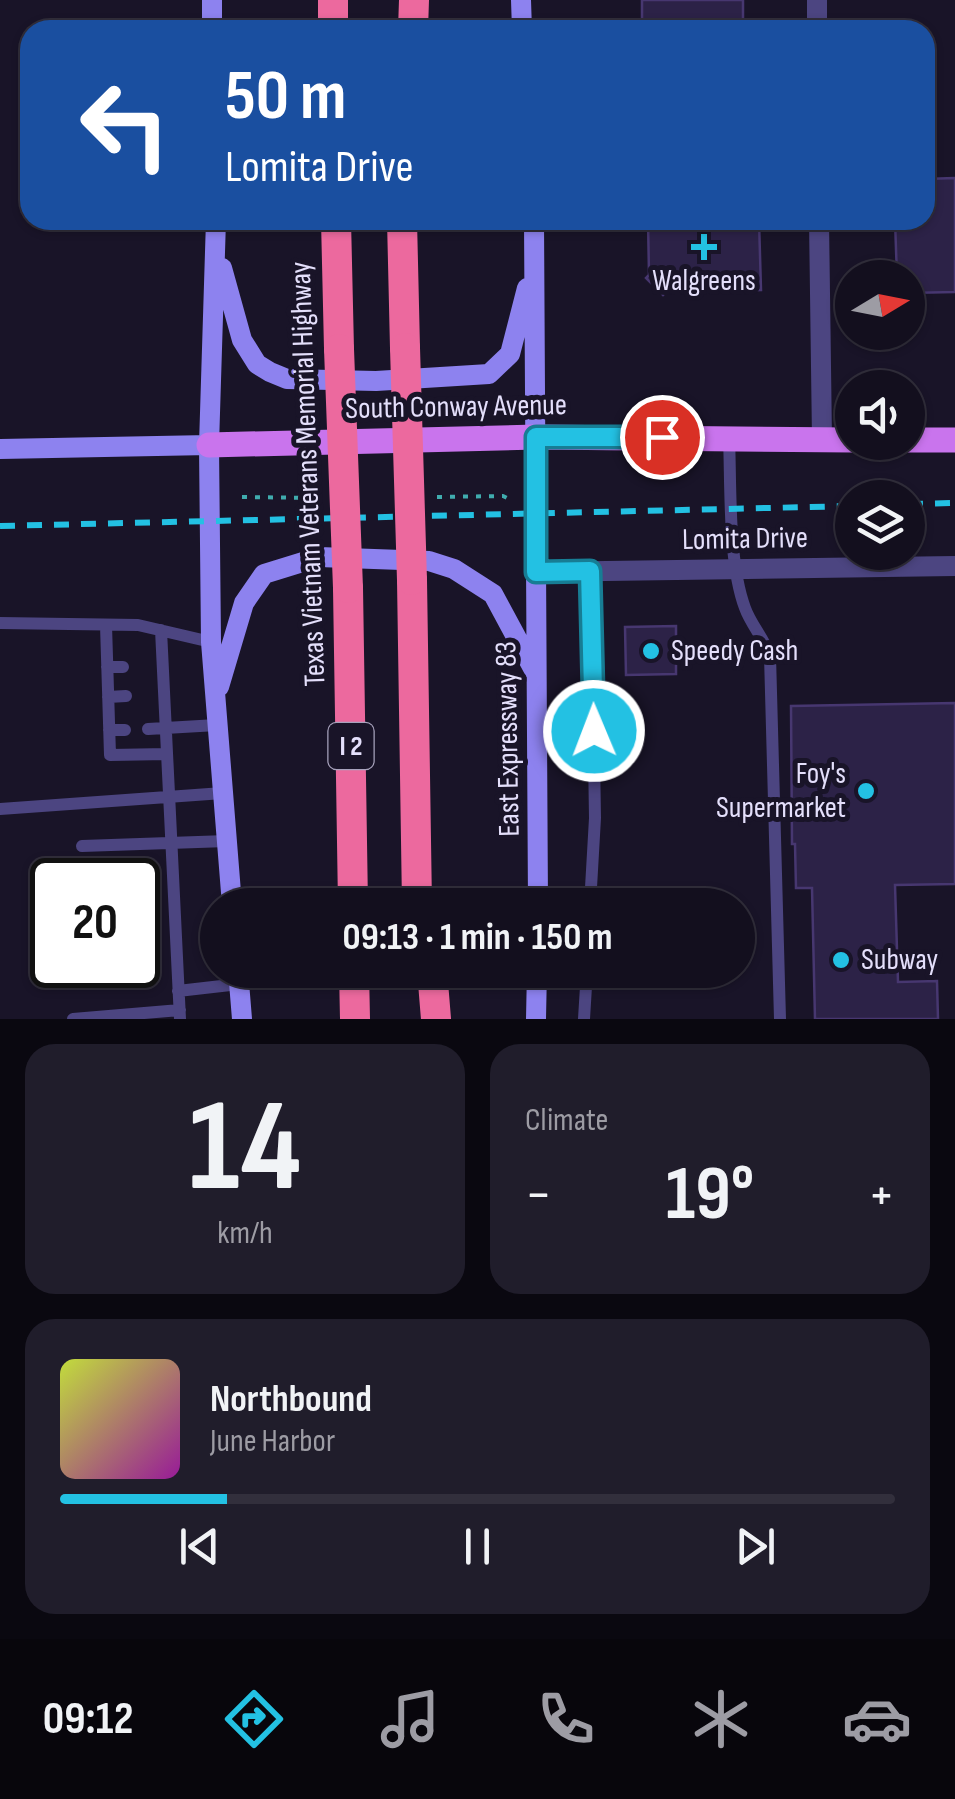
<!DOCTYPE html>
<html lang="en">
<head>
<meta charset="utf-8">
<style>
  body { margin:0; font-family:"Sofia Sans Condensed",sans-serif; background:#201d2b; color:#f1f3f6; height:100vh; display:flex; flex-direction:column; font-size:38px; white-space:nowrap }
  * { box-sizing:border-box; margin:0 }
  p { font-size:32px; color:#9d9ca4 }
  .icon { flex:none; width:55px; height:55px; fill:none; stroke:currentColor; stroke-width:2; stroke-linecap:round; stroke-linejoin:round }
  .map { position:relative; height:1019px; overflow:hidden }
  .side { display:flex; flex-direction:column; gap:25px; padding:25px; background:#0a0810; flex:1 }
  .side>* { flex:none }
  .hud { position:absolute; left:20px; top:20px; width:915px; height:210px; border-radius:30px; box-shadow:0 2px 8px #0004,0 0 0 2px #322f3c; background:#1a4fa0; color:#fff; overflow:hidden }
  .needle { width:65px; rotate:80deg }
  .controls { position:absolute; left:835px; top:260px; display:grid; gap:20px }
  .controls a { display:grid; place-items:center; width:90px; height:90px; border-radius:50%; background:#130f1e; box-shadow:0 2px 8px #0004,0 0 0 2px #322f3c; font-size:50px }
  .speed { position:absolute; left:30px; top:858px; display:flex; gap:20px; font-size:50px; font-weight:700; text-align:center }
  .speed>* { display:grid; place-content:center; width:130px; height:130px; border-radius:50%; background:#130f1e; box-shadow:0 2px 8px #0004,0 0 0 2px #322f3c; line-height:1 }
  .speed .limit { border:5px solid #111; border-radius:15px; background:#fff; color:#111 }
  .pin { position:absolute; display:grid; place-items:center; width:85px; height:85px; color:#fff; margin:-42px; border:5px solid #fff; border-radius:50%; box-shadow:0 2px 10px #0007 }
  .me { position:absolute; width:110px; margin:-55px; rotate:359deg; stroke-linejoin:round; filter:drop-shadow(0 0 8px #0008) }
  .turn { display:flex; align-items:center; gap:35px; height:210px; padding:0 40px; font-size:45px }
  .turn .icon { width:130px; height:130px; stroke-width:2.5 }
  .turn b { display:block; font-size:70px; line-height:85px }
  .big { font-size:75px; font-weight:700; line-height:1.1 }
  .side .card { flex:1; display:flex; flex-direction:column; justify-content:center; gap:15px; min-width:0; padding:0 35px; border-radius:30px; background:#201d2b }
  .side .dial { align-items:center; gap:0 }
  .dial b { font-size:130px; line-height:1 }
  .song { display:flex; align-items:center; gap:30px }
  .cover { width:120px; height:120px; border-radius:15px; background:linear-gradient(135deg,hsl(70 70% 55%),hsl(300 70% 35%)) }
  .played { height:10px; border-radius:5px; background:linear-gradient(90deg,#23c1e3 20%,#322f3c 20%) }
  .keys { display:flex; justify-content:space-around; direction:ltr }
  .heat { display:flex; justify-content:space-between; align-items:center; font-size:55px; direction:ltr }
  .side .tiles { flex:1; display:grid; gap:25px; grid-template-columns:1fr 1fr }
  .card:last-child { grid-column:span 2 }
  .trip { position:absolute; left:200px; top:888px; width:555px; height:100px; border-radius:50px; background:#130f1e; box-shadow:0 2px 8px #0004,0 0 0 2px #322f3c; font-weight:700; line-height:100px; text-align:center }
  .tabs { display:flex; height:160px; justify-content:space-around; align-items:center; background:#08060c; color:#9d9ca4 }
  .tabs .icon { width:70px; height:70px }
  .tabs .current { color:#23c1e3 }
  .tabs b { font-size:45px; color:#f1f3f6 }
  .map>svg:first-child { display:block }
</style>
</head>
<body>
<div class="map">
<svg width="955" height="1019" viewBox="0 0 955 1019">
  <rect width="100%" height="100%" fill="#191428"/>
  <path fill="#2c2247" stroke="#473770" stroke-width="2.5" d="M 642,0 L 743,0 L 743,25 L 642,26 Z
    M 955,178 L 955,292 L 908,293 L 908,278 L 897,278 L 895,220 L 925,220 L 925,179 Z
    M 648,220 L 759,220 L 761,290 L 666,292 L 663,295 L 646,278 L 649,275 Z
    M 676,626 L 676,674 L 626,675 L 625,627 Z
    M 955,703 L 955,884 L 895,885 L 898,982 L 937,981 L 938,1019 L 815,1019 L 812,888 L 796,888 L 795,844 L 792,844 L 791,706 Z"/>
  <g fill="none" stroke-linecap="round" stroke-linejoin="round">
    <path stroke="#40acae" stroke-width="4" stroke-dasharray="5 8" stroke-linecap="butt" d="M 242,497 L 317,498
      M 437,497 L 503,496 L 511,500"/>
    <path stroke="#4c4581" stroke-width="12" d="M 729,438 C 731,486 728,563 745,608 C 751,625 764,638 770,656 L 780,1019
      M 0,623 L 138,625 L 211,642
      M 106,625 L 110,755 L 167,754
      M 161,630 L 180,1019
      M 107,667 L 123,667
      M 108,697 L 126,696
      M 148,729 L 217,725
      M 109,730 L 125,730
      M 0,809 L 223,793
      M 82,846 L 227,841
      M 590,905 L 595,818 L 591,571
      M 178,991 L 239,984
      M 73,1019 L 180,1010
      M 584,1019 L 587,970"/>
    <path stroke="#4c4581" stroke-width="20" d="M 817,0 L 817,30
      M 819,220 L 822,439
      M 536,572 L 955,566"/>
    <path stroke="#8d82ef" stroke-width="20" d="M 212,0 L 212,30
      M 521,0 L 522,30
      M 216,220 L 209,445 L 211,642 L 232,905
      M 534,220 L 538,905
      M 222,268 L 242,340 L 257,364 L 270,372 L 287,379 L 376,381 L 489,374 L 510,354 L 527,288
      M 0,449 L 209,445
      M 219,687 L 244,603 L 264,574 L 319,557 L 429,561 L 454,569 L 493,594 L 535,672
      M 238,970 L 242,1019
      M 536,1019 L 537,970"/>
    <path stroke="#c974ed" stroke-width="25" d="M 908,440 L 955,440
      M 209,445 L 536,437 L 852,440"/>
    <path stroke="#ec699e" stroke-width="30" d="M 333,0 L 333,30
      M 413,30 L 414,0
      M 336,220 L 339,349
      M 402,220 L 405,348
      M 412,580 L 417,905
      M 348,588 L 353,905
      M 354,970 L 355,1019
      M 432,970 L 436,1019"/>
    <path stroke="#23c1e3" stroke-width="6" stroke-dasharray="15 12" stroke-linecap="butt" d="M 908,504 L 955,503
      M 0,526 L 852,506"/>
    <path stroke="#ec699e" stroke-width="30" d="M 405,348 L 412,580
      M 339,349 L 348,588"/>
  </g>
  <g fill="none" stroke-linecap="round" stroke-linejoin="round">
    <defs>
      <path id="route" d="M 594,731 L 590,571 L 536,572 L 536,437 L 662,437"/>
    </defs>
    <use href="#route" stroke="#177d94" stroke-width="25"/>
    <use href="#route" stroke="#23c1e3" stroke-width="18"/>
  </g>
  <g fill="#23c1e3" stroke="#191428" stroke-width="4">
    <path d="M699 232h10v10h10v10h-10v10h-10v-10h-10v-10h10z"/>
    <circle cx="651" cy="651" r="10"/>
    <circle cx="866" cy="791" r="10"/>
    <circle cx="841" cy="960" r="10"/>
  </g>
  <g text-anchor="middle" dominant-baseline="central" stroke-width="10" stroke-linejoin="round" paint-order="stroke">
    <rect fill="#191428" stroke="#a7a2bc" stroke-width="2.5" x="328.5" y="723" width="45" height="46" rx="8"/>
    <g font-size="28" font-weight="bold" fill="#e4dffb">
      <text x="351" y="746">I 2</text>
    </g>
    <g font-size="30" fill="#e4dffb" stroke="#191428" text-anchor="start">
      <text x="704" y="281" text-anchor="middle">Walgreens</text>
      <text x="671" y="651">Speedy Cash</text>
      <text x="846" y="774" text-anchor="end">Foy's<tspan x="846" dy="34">Supermarket</tspan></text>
      <text x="861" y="960">Subway</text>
    </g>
    <g font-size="30" fill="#e4dffb" stroke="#191428">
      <text transform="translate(456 407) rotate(-1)">South Conway Avenue</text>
      <text transform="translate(308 474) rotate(-92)">Texas Vietnam Veterans Memorial Highway</text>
      <text transform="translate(745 539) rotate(-1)">Lomita Drive</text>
      <text transform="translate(508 739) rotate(-91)">East Expressway 83</text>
    </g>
  </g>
</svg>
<div class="controls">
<a><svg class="needle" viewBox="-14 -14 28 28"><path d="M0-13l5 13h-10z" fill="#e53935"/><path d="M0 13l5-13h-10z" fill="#9d9ca4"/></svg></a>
<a><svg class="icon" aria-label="sound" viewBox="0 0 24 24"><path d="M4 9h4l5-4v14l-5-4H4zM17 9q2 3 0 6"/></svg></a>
<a><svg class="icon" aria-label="layers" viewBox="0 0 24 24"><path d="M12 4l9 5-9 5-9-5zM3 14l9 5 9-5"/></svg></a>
</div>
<div class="speed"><div class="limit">20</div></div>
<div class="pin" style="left:662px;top:437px;background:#d93025"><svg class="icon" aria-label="arrive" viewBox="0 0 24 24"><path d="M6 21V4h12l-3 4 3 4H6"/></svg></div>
<svg class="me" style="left:594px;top:731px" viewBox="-20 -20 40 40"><circle r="17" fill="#23c1e3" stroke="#fff" stroke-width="3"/><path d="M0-11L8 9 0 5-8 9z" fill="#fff"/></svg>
<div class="trip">09:13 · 1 min · 150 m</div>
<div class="hud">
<div class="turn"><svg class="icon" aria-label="left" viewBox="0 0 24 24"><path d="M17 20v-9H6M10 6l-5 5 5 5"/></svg><div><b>50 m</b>Lomita Drive</div></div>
</div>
</div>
<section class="side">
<div class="tiles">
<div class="card dial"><b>14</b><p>km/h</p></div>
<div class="card"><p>Climate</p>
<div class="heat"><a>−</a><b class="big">19°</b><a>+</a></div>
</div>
<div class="card">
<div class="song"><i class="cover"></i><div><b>Northbound</b><p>June Harbor</p></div></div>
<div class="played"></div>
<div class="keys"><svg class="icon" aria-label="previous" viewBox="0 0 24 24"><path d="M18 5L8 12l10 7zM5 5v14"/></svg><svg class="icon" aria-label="pause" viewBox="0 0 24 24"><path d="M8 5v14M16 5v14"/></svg><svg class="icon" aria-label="next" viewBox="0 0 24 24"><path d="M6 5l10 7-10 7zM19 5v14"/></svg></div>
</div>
</div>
</section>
<nav class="tabs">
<b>09:12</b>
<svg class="icon current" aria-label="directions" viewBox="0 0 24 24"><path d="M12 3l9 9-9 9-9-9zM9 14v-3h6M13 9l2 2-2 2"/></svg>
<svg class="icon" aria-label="music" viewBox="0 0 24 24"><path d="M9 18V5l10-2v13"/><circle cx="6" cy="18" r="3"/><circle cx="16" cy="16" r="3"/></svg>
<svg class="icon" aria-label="phone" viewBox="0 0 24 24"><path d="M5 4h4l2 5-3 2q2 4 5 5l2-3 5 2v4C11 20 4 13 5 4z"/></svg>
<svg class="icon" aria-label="climate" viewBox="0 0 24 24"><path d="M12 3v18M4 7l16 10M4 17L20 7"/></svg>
<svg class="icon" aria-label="car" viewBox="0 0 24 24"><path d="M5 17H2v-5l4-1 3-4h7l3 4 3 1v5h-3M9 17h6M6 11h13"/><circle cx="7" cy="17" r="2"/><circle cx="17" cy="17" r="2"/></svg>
</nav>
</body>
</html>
